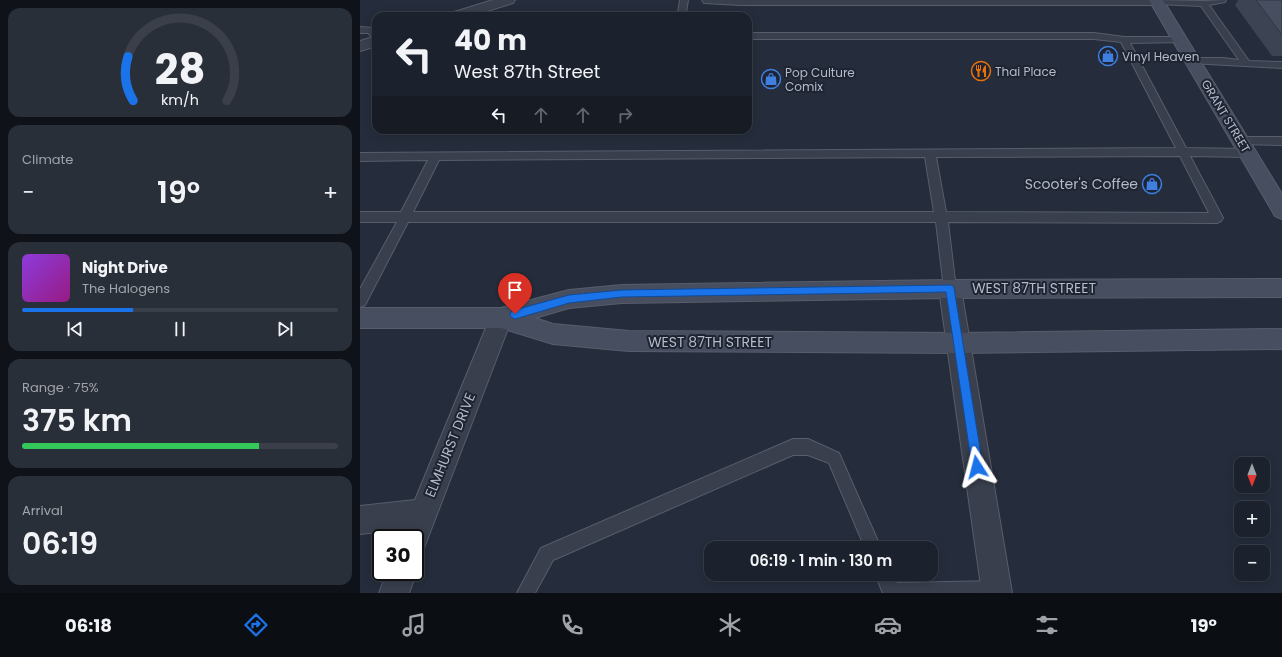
<!DOCTYPE html>
<html lang="en">
<head>
<meta charset="utf-8">
<style>
  body { margin:0; font-family:Poppins,sans-serif; background:#292f39; color:#f1f3f6; height:100vh; display:flex; flex-direction:column; font-size:15px; white-space:nowrap }
  * { box-sizing:border-box; margin:0 }
  p { font-size:13px; color:#a0a4aa }
  .icon { flex:none; width:22px; height:22px; fill:none; stroke:currentColor; stroke-width:2; stroke-linecap:round; stroke-linejoin:round }
  .map { position:relative; flex:1; overflow:hidden }
  .panel { display:flex; flex-direction:column; gap:8px; padding:8px; background:#0f1319; width:360px }
  .panel>* { flex:none }
  .banner { position:absolute; left:12px; top:12px; width:380px; height:122px; border-radius:12px; box-shadow:0 2px 10px #0003,0 0 0 1px #3a3f49; background:#1c222d; color:#f1f3f6; overflow:hidden }
  .needle { width:26px; rotate:180deg }
  .controls { position:absolute; left:874px; top:457px; display:grid; gap:8px }
  .controls a { display:grid; place-items:center; width:36px; height:36px; border-radius:8px; background:#1c222d; box-shadow:0 2px 10px #0003,0 0 0 1px #3a3f49; font-size:20px }
  .speed { position:absolute; left:12px; top:529px; display:flex; gap:8px; font-size:20px; font-weight:700; text-align:center }
  .speed>* { display:grid; place-content:center; width:52px; height:52px; border-radius:50%; background:#1c222d; box-shadow:0 2px 10px #0003,0 0 0 1px #3a3f49; line-height:1 }
  .speed .limit { border:2px solid #111; border-radius:6px; background:#fff; color:#111 }
  .pin { position:absolute; display:grid; place-items:center; width:34px; height:34px; color:#fff; margin:-41px -17px; border-radius:50% 50% 50% 0; rotate:-45deg; box-shadow:0 0 4px #0007 }
  .pin .icon { rotate:45deg }
  .me { position:absolute; width:44px; margin:-22px; rotate:351deg; stroke-linejoin:round; filter:drop-shadow(0 0 3px #0008) }
  .turn { display:flex; align-items:center; gap:14px; height:84px; padding:0 16px; font-size:18px }
  .turn .icon { width:52px; height:52px; stroke-width:2.5 }
  .turn b { display:block; font-size:28px; line-height:34px }
  .lanes { display:flex; align-items:center; height:38px; padding:0 16px; background:#0003; justify-content:center; gap:20px; direction:ltr }
  .lanes .off { opacity:.35 }
  .big { font-size:30px; font-weight:600; line-height:1.1 }
  .panel .tile { flex:1; display:flex; flex-direction:column; justify-content:center; gap:6px; min-width:0; padding:0 14px; border-radius:12px; background:#292f39 }
  .panel .dial { align-items:center; gap:0 }
  .dial svg { height:104px; overflow:visible; fill:none; stroke:#3a3f49; stroke-width:7; stroke-linecap:round; text-anchor:middle }
  .dial text { fill:#f1f3f6; stroke:none }
  .song { display:flex; align-items:center; gap:12px }
  .cover { width:48px; height:48px; border-radius:6px; background:linear-gradient(135deg,hsl(270 70% 55%),hsl(310 70% 35%)) }
  .played { height:4px; border-radius:2px; background:linear-gradient(90deg,#1a73e8 35%,#3a3f49 35%) }
  .keys { display:flex; justify-content:space-around; direction:ltr }
  .heat { display:flex; justify-content:space-between; align-items:center; font-size:22px; direction:ltr }
  .charge { height:6px; border-radius:3px; background:linear-gradient(90deg,#34c759 75%,#3a3f49 0) }
  .trip { position:absolute; left:344px; top:541px; width:234px; height:40px; border-radius:12px; background:#1c222d; box-shadow:0 2px 10px #0003,0 0 0 1px #3a3f49; font-weight:600; line-height:40px; text-align:center }
  .dock { display:flex; height:64px; justify-content:space-around; align-items:center; background:#0b0e12; color:#a0a4aa }
  .dock .icon { width:28px; height:28px }
  .dock .selected { color:#1a73e8 }
  .dock b { font-size:18px; color:#f1f3f6 }
  main { display:flex; flex:1; min-height:0 }
  .map>svg:first-child { display:block }
</style>
</head>
<body>
<main>
<section class="panel">
<div class="tile dial"><svg viewBox="0 0 100 80">
<path d="M14 69A42 42 0 1 1 86 69"/>
<path d="M14 69A42 42 0 0 1 10 35" stroke="#1a73e8"/>
<text x="50" y="56" font-size="32" font-weight="700">28</text>
<text x="50" y="72" font-size="11">km/h</text>
</svg></div>
<div class="tile"><p>Climate</p>
<div class="heat"><a>−</a><b class="big">19°</b><a>+</a></div>
</div>
<div class="tile">
<div class="song"><i class="cover"></i><div><b>Night Drive</b><p>The Halogens</p></div></div>
<div class="played"></div>
<div class="keys"><svg class="icon" aria-label="previous" viewBox="0 0 24 24"><path d="M18 5L8 12l10 7zM5 5v14"/></svg><svg class="icon" aria-label="pause" viewBox="0 0 24 24"><path d="M8 5v14M16 5v14"/></svg><svg class="icon" aria-label="next" viewBox="0 0 24 24"><path d="M6 5l10 7-10 7zM19 5v14"/></svg></div>
</div>
<div class="tile"><p>Range · 75%</p><b class="big">375 km</b><div class="charge"></div></div>
<div class="tile"><p>Arrival</p><b class="big">06:19</b></div>
</section>
<div class="map">
<svg width="922" height="593" viewBox="0 0 922 593">
  <rect width="100%" height="100%" fill="#252d3c"/>
  <g fill="none" stroke-linecap="round" stroke-linejoin="round">
    <defs>
      <path id="lane" d="M 320,0 L 328,0 L 326,12 L 330,16 L 320,16 L 318,13 Z
        M 793,0 L 844,1 L 866,0 L 865,2 L 849,5 L 889,61 L 922,62 L 922,68 L 830,63 L 828,61 L 830,59 L 833,58 L 863,58 L 879,60 L 841,6 L 797,4 L 794,3 Z
        M 0,27 L 14,28 L 16,30 L 16,39 L 13,38 L 8,33 L 0,33 Z
        M 388,33 L 734,33 L 764,37 L 820,37 L 825,40 L 823,42 L 770,43 L 826,148 L 888,149 L 892,150 L 893,153 L 892,156 L 888,157 L 830,156 L 863,218 L 861,221 L 857,223 L 588,222 L 596,289 L 595,293 L 590,294 L 585,293 L 584,289 L 576,222 L 48,222 L 5,305 L 0,307 L 0,289 L 37,222 L 0,222 L 0,212 L 41,212 L 68,160 L 0,161 L 0,153 L 816,148 L 761,42 L 734,39 L 388,39 ZM 820,156 L 849,213 L 586,212 L 576,157 ZM 565,157 L 574,212 L 53,212 L 79,160 Z
        M 881,137 L 922,137 L 922,145 L 877,144 L 876,141 L 877,138 Z
        M 433,439 L 448,439 L 479,453 L 521,548 L 505,548 L 469,463 L 448,455 L 433,455 L 193,560 L 175,593 L 157,593 L 181,548 Z
        M 515,574 L 533,574 L 537,583 L 637,581 L 643,584 L 646,590 L 644,593 L 523,593 Z"/>
      <path id="street" d="M 133,0 L 155,0 L 153,3 L 111,16 L 89,16 L 91,13 Z
        M 342,0 L 803,0 L 804,1 L 802,4 L 797,5 L 380,5 L 344,3 Z
        M 16,36 L 16,46 L 0,51 L 0,41 Z
        M 590,280 L 598,282 L 601,289 L 652,593 L 622,593 L 579,289 L 582,282 Z
        M 141,308 L 149,311 L 152,318 L 64,548 L 55,552 L 55,538 L 40,538 L 44,529 L 0,534 L 0,506 L 55,500 L 130,318 L 133,311 Z
        M 55,568 L 57,572 L 49,593 L 19,593 L 27,572 L 55,572 Z"/>
      <path id="secondary" d="M 789,0 L 803,0 L 922,194 L 922,219 L 915,216 Z
        M 922,279 L 922,297 L 590,298 L 262,303 L 209,308 L 175,318 L 193,324 L 269,331 L 598,333 L 922,329 L 922,349 L 598,353 L 269,351 L 193,344 L 141,328 L 0,328 L 0,308 L 141,308 L 209,290 L 262,285 L 590,280 Z"/>
    </defs>
    <use href="#lane" stroke="#575d6b" stroke-width="2"/>
    <use href="#street" stroke="#575d6b" stroke-width="2"/>
    <use href="#secondary" stroke="#575d6b" stroke-width="2"/>
    <use href="#lane" fill="#393f4d" fill-rule="evenodd"/>
    <use href="#street" fill="#393f4d" fill-rule="evenodd"/>
    <use href="#secondary" fill="#474e5f" fill-rule="evenodd"/>
  </g>
  <path fill="#3c4353" d="M 878,0 L 922,0 L 922,56 L 912,56 L 875,5 Z"/>
  <path fill="#464e60" stroke="#313743" d="M 896,0 L 922,0 L 922,35 Z"/>
  <path fill="#1a73e8" stroke="#114b97" d="M 590,285 L 593,286 L 594,288 L 623,467 L 621,471 L 617,473 L 614,471 L 612,467 L 586,292 L 262,297 L 209,303 L 155,319 L 151,317 L 150,314 L 151,312 L 155,310 L 209,295 L 262,290 Z"/>
  <defs>
    <symbol id="shop-ring" viewBox="-11 -11 22 22"><circle r="9.5" fill="#1e2432" stroke="#3f7fe0" stroke-width="1.5"/><path d="M-5-2.5h2.3a2.7 3.5 0 0 1 5.4 0H5L5.5 6h-11ZM-1.5-2.5h3a1.5 2.3 0 0 0-3 0Z" fill="#3f7fe0"/></symbol>
    <symbol id="restaurant-ring" viewBox="-11 -11 22 22"><circle r="9.5" fill="#1e2432" stroke="#e8710a" stroke-width="1.5"/><path d="M-5-6h1v4h1v-4h1v4h1v-4h1v5L-1.5 .5V6h-2V.5L-5-1ZM5-6V6H3V1.5H1.5Q1.5-4 5-6Z" fill="#e8710a"/></symbol>
  </defs>
  <g fill-rule="evenodd">
    <use href="#shop-ring" x="737" y="45" width="22" height="22"/>
    <use href="#restaurant-ring" x="610" y="60" width="22" height="22"/>
    <use href="#shop-ring" x="400" y="68" width="22" height="22"/>
    <use href="#shop-ring" x="781" y="173" width="22" height="22"/>
  </g>
  <g text-anchor="middle" dominant-baseline="central" stroke-width="4" stroke-linejoin="round" paint-order="stroke">
    <g font-size="12" fill="#b5bac8" stroke="#1e2432" text-anchor="start">
      <text x="762" y="56">Vinyl Heaven</text>
      <text x="635" y="71">Thai Place</text>
      <text x="425" y="72">Pop Culture<tspan x="425" dy="14">Comix</tspan></text>
    </g>
    <g font-size="12" fill="#b5bac8" stroke="#1e2432">
      <text transform="translate(866 116) rotate(59)">GRANT STREET</text>
    </g>
    <g font-size="14" fill="#b5bac8" stroke="#1e2432" text-anchor="end">
      <text x="778" y="184">Scooter's Coffee</text>
    </g>
    <g font-size="14" fill="#b5bac8" stroke="#1e2432">
      <text x="674" y="288">WEST 87TH STREET</text>
      <text x="350" y="342">WEST 87TH STREET</text>
      <text transform="translate(90 445) rotate(-68)">ELMHURST DRIVE</text>
    </g>
  </g>
</svg>
<div class="controls">
<a><svg class="needle" viewBox="-14 -14 28 28"><path d="M0-13l5 13h-10z" fill="#e53935"/><path d="M0 13l5-13h-10z" fill="#a0a4aa"/></svg></a>
<a>+</a>
<a>−</a>
</div>
<div class="speed"><div class="limit">30</div></div>
<div class="pin" style="left:155px;top:314px;background:#d93025"><svg class="icon" aria-label="arrive" viewBox="0 0 24 24"><path d="M6 21V4h12l-3 4 3 4H6"/></svg></div>
<svg class="me" style="left:617px;top:467px" viewBox="-20 -20 40 40"><path d="M0-17L14 15 0 8-14 15z" fill="#1a73e8" stroke="#fff" stroke-width="4"/></svg>
<div class="trip">06:19 · 1 min · 130 m</div>
<div class="banner">
<div class="turn"><svg class="icon" aria-label="left" viewBox="0 0 24 24"><path d="M17 20v-9H6M10 6l-5 5 5 5"/></svg><div><b>40 m</b>West 87th Street</div></div>
<div class="lanes"><svg class="icon" aria-label="left" viewBox="0 0 24 24"><path d="M17 20v-9H6M10 6l-5 5 5 5"/></svg><svg class="icon off" aria-label="ahead" viewBox="0 0 24 24"><path d="M12 20V5M6 11l6-6 6 6"/></svg><svg class="icon off" aria-label="ahead" viewBox="0 0 24 24"><path d="M12 20V5M6 11l6-6 6 6"/></svg><svg class="icon off" aria-label="right" viewBox="0 0 24 24"><path d="M7 20v-9h11M14 6l5 5-5 5"/></svg></div>
</div>
</div>
</main>
<nav class="dock">
<b>06:18</b>
<svg class="icon selected" aria-label="directions" viewBox="0 0 24 24"><path d="M12 3l9 9-9 9-9-9zM9 14v-3h6M13 9l2 2-2 2"/></svg>
<svg class="icon" aria-label="music" viewBox="0 0 24 24"><path d="M9 18V5l10-2v13"/><circle cx="6" cy="18" r="3"/><circle cx="16" cy="16" r="3"/></svg>
<svg class="icon" aria-label="phone" viewBox="0 0 24 24"><path d="M5 4h4l2 5-3 2q2 4 5 5l2-3 5 2v4C11 20 4 13 5 4z"/></svg>
<svg class="icon" aria-label="climate" viewBox="0 0 24 24"><path d="M12 3v18M4 7l16 10M4 17L20 7"/></svg>
<svg class="icon" aria-label="car" viewBox="0 0 24 24"><path d="M5 17H2v-5l4-1 3-4h7l3 4 3 1v5h-3M9 17h6M6 11h13"/><circle cx="7" cy="17" r="2"/><circle cx="17" cy="17" r="2"/></svg>
<svg class="icon" aria-label="filters" viewBox="0 0 24 24"><path d="M4 7h16M4 17h16"/><circle cx="9" cy="7" r="2"/><circle cx="15" cy="17" r="2"/></svg>
<b>19°</b>
</nav>
</body>
</html>
